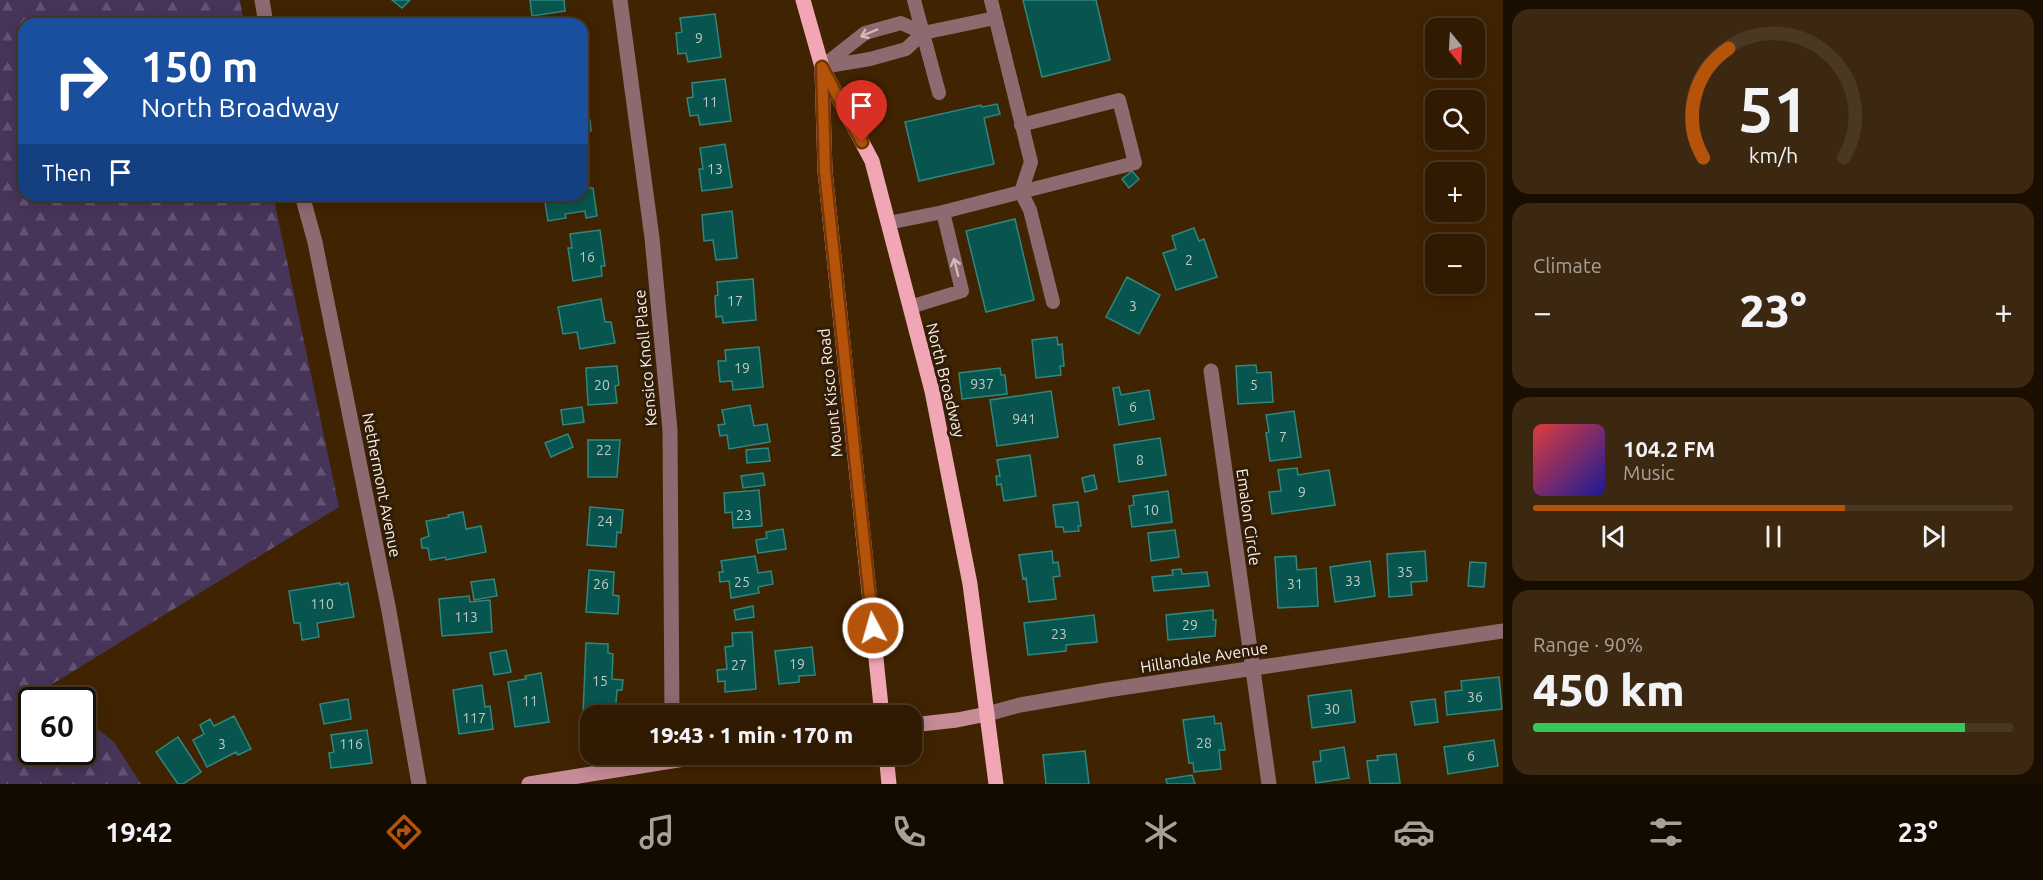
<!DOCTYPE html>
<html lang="en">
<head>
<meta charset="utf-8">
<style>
  body { margin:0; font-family:Ubuntu,sans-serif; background:#3c2710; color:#f1f3f6; height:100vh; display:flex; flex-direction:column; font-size:22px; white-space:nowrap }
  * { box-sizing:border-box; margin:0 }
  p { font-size:20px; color:#a8a199 }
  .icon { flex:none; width:33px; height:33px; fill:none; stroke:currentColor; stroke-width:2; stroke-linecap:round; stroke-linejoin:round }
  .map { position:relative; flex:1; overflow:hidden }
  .sheet { display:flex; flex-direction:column; gap:9px; padding:9px; background:#1a0e01; width:540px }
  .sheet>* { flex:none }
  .hud { position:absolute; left:18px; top:18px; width:570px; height:183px; border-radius:18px; box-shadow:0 3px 15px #0003,0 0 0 2px #4b3823; background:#1a4fa0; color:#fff; overflow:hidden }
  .needle { width:39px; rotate:162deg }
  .controls { position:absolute; left:1425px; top:18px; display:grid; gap:12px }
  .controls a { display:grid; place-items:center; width:60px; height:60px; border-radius:12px; background:#301a01; box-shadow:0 3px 15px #0003,0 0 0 2px #4b3823; font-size:30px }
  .speed { position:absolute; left:18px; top:687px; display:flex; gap:12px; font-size:30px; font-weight:700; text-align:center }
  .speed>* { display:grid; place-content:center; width:78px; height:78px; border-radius:50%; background:#301a01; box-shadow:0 3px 15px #0003,0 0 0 2px #4b3823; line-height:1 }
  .speed .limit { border:3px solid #111; border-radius:9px; background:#fff; color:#111 }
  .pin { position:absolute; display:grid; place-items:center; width:51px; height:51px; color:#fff; margin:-62px -26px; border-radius:50% 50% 50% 0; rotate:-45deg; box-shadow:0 0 6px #0007 }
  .pin .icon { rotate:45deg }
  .me { position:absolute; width:66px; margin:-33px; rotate:354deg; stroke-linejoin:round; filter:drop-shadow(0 0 4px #0008) }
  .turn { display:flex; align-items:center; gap:21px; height:126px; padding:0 24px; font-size:27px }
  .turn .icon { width:78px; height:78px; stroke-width:2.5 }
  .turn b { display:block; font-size:42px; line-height:51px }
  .then { display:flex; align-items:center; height:57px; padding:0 24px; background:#0003; gap:12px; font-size:22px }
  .big { font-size:45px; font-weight:800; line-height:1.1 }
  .sheet .widget { flex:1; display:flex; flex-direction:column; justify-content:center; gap:9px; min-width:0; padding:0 21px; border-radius:18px; background:#3c2710 }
  .sheet .dial { align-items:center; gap:0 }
  .dial svg { height:156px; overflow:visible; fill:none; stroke:#4b3823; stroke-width:7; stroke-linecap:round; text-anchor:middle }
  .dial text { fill:#f1f3f6; stroke:none }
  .song { display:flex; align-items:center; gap:18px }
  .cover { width:72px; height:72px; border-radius:9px; background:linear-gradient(135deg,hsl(0 70% 55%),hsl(240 70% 35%)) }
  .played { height:6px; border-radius:3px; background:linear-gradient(90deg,#b45309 65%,#4b3823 65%) }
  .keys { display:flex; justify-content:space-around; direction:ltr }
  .heat { display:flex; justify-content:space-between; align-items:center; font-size:33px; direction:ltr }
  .charge { height:9px; border-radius:4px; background:linear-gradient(90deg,#34c759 90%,#4b3823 0) }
  .trip { position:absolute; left:580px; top:705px; width:342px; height:60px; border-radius:18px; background:#301a01; box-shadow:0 3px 15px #0003,0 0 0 2px #4b3823; font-weight:800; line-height:60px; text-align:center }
  .dock { display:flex; height:96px; justify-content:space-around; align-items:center; background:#130a00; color:#a8a199 }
  .dock .icon { width:42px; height:42px }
  .dock .on { color:#b45309 }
  .dock b { font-size:27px; color:#f1f3f6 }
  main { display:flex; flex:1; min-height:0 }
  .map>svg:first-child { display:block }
</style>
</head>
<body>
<main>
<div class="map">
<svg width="1503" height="784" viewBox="0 0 1503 784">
  <defs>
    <pattern id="forest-firs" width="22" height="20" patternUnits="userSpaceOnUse" patternTransform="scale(1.5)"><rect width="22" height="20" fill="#473559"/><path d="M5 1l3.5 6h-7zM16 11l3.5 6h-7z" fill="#635371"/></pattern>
  </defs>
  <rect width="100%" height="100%" fill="#402301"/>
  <path fill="url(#forest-firs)" d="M 0,0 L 240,0 L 244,24 L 24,24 L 24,195 L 273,195 L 339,507 L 46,688 L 61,700 L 32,700 L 32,752 L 82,752 L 83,717 L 114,742 L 141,784 L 0,784 Z"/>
  <path fill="#08554f" stroke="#2f887f" stroke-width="1.5" d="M 392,0 L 410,0 L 402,8 Z
    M 530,0 L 564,0 L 565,11 L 532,16 Z
    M 1023,0 L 1096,0 L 1110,60 L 1042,77 Z
    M 715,14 L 721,57 L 688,62 L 686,53 L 678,54 L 676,33 L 682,32 L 680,18 Z
    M 725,79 L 731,121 L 700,125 L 698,115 L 690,116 L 687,98 L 693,97 L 692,83 Z
    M 997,104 L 1000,114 L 984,118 L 994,164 L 919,181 L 905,122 L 981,105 L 982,107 Z
    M 582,120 L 590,120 L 591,131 L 587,132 L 588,143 L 582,144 Z
    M 725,144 L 732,187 L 702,191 L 699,169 L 703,169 L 700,148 Z
    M 1132,171 L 1139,179 L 1129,188 L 1122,179 Z
    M 582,173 L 586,173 L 589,188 L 593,188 L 597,216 L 586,218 L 585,211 L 565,214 L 566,218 L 548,221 L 545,202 L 561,199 L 560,195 L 582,195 Z
    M 732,211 L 737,258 L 716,260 L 713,240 L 704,241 L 702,215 Z
    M 1015,219 L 1034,300 L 986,312 L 966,231 Z
    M 1194,228 L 1199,241 L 1204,239 L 1217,277 L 1176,290 L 1163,253 L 1176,249 L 1172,236 Z
    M 600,230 L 605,266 L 601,266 L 602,276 L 573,281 L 568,248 L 572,248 L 570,234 Z
    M 1127,277 L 1160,295 L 1139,334 L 1106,317 Z
    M 753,279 L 756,320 L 723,323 L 722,316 L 716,317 L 715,296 L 718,295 L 717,282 Z
    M 601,299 L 605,322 L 611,322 L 615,343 L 580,349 L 577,332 L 563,334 L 558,307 Z
    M 1057,337 L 1058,345 L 1062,344 L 1064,366 L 1060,366 L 1061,375 L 1036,378 L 1032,340 Z
    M 759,347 L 763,387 L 733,390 L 732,381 L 720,382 L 718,361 L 726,361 L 725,350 Z
    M 1256,365 L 1257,373 L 1271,372 L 1273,402 L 1238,404 L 1236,366 Z
    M 617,366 L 619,385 L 615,386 L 617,403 L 588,405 L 586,368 Z
    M 1000,368 L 1001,375 L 1005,375 L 1007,394 L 962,399 L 959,373 Z
    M 1119,387 L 1121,395 L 1149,390 L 1154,419 L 1119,425 L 1113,388 Z
    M 1051,391 L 1058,437 L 997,446 L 990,400 Z
    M 750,405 L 754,426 L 767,424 L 770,442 L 729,449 L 727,435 L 720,436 L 718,425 L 725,424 L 722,410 Z
    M 582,407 L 584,422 L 563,425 L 561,410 Z
    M 1294,411 L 1301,457 L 1270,461 L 1266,433 L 1269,432 L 1266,415 Z
    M 568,434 L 573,447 L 551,457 L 545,443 Z
    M 1160,438 L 1166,475 L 1119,482 L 1114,445 Z
    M 588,440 L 620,440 L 617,477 L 588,477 Z
    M 768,448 L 770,461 L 747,463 L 746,450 Z
    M 1030,455 L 1036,496 L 1004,501 L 1001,484 L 997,485 L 996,476 L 1000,476 L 997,460 Z
    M 1297,468 L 1298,475 L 1329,470 L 1335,505 L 1272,514 L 1269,492 L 1281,491 L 1278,470 Z
    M 763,473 L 765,485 L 743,488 L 741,476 Z
    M 1094,475 L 1097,489 L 1085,492 L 1082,478 Z
    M 759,490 L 762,526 L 733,528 L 732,512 L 725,513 L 724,493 Z
    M 1168,491 L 1172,522 L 1132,527 L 1129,506 L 1134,505 L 1133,496 Z
    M 1078,502 L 1081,526 L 1078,526 L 1079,531 L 1064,532 L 1063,527 L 1056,527 L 1053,505 Z
    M 590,507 L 623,510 L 621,533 L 617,532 L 616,547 L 587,545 Z
    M 463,512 L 466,529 L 481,526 L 486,552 L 446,560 L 445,557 L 430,560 L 428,548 L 422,548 L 421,539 L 429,536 L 426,521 L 449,517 L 448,515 Z
    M 783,529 L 786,549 L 758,553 L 756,540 L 767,538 L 766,532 Z
    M 1175,530 L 1179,557 L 1151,561 L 1148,533 Z
    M 1052,551 L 1053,563 L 1058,562 L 1060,576 L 1053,577 L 1056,599 L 1029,602 L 1026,578 L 1023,579 L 1019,555 Z
    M 1425,551 L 1427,581 L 1411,582 L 1412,595 L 1389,597 L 1387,554 Z
    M 755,556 L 758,573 L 771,571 L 773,584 L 758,587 L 759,593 L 731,598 L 729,581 L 720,582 L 719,572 L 723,572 L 721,561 Z
    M 1296,556 L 1297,570 L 1316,568 L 1318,606 L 1278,608 L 1275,557 Z
    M 1370,561 L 1375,596 L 1335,602 L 1330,567 Z
    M 1470,562 L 1486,563 L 1484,587 L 1468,586 Z
    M 1181,569 L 1182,574 L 1207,572 L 1209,586 L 1154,591 L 1152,577 L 1173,575 L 1172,570 Z
    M 589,570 L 614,572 L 613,595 L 619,596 L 618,614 L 586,612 Z
    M 494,579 L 497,596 L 474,600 L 471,582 Z
    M 340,583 L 340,585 L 348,583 L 354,617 L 317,623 L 319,637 L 302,640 L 300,623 L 294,623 L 289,591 Z
    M 469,596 L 470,602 L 490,600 L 492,632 L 442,636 L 439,599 Z
    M 753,606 L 754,617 L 736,620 L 734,610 Z
    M 1213,610 L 1213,620 L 1216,620 L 1215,636 L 1168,640 L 1166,615 Z
    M 1094,615 L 1097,642 L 1066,645 L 1066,651 L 1028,655 L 1024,623 Z
    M 752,632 L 756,689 L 725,692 L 725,681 L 718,682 L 717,670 L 727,669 L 725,647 L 733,646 L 732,633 Z
    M 586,643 L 608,644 L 608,653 L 613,654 L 612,679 L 623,680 L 622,690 L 617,690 L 615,715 L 583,714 Z
    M 812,647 L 815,675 L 799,676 L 799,682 L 779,684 L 775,651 Z
    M 506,650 L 511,672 L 494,675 L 490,653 Z
    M 541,673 L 549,722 L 515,727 L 508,682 L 526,679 L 525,676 Z
    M 1499,677 L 1502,709 L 1447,715 L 1445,692 L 1462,690 L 1461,681 Z
    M 482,685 L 485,707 L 490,706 L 493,729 L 459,734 L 453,690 Z
    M 1351,690 L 1355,722 L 1312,728 L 1308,696 Z
    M 348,699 L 351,719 L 324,724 L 320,704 Z
    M 1435,699 L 1438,722 L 1415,725 L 1411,702 Z
    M 234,716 L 251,749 L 238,755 L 236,752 L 207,767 L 193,740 L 204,734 L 200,725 L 210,719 L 214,726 Z
    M 1214,716 L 1215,724 L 1221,723 L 1225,750 L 1219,750 L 1221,769 L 1194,772 L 1193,763 L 1189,763 L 1183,720 Z
    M 367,730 L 372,763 L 331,768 L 329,753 L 334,752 L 331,735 Z
    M 178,737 L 201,772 L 183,784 L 178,784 L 156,752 Z
    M 1494,740 L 1498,766 L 1448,774 L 1444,747 Z
    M 1344,747 L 1349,778 L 1316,783 L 1313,762 L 1321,761 L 1320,751 Z
    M 1085,751 L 1089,784 L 1046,784 L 1043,755 Z
    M 1396,754 L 1400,783 L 1370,784 L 1367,761 L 1378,760 L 1377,756 Z
    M 1192,775 L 1195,784 L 1167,784 L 1166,779 Z"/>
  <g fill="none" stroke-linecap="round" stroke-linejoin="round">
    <path stroke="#8d6970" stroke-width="14" d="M 914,0 L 939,93
      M 823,66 L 865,33 L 901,23 L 923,33
      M 822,67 L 870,59 L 906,49 L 923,33 L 995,18
      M 1021,125 L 1119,100 L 1135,163 L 1021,192 L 1030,210 L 1053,302
      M 888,223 L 943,212 L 1021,192 L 1031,162 L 991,0
      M 910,307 L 962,291 L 943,212"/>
    <path stroke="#8d6970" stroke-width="15" d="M 262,0 L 266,24
      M 620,0 L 652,238 L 670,430 L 672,716
      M 302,195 L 315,242 L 389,611 L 419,784
      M 1211,371 L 1269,784
      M 987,714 L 1020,705 L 1107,690 L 1503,631"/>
    <path stroke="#c58b97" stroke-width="15" d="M 912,725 L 957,720 L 987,714
      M 529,784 L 716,754"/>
    <path stroke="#f0a6b5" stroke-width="15" d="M 803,0 L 822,67 L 872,161 L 932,391 L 970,584 L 996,784
      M 822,70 L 825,171 L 882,716
      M 886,754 L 889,784"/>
  </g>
  <defs><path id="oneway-shaft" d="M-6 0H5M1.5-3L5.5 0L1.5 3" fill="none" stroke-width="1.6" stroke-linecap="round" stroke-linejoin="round" transform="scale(1.5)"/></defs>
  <g stroke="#d1bbb6">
    <use href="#oneway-shaft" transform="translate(869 33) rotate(157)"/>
    <use href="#oneway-shaft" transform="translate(956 267) rotate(-104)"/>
  </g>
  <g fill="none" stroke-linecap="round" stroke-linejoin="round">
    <defs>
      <path id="route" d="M 862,142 L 822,67 L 825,171 L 873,628"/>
    </defs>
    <use href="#route" stroke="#753606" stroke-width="15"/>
    <use href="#route" stroke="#b45309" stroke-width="10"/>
  </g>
  <g text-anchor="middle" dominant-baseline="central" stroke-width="6" stroke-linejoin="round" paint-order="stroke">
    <g font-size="14" fill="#c0cac0">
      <text x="699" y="38">9</text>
      <text x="710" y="102">11</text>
      <text x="715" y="169">13</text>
      <text x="587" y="257">16</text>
      <text x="1189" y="260">2</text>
      <text x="735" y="301">17</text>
      <text x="1133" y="306">3</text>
      <text x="742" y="368">19</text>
      <text x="982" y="384">937</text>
      <text x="602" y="385">20</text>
      <text x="1254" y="385">5</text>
      <text x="1133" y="407">6</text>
      <text x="1024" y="419">941</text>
      <text x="1283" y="437">7</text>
      <text x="604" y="450">22</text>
      <text x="1140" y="460">8</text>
      <text x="1302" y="492">9</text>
      <text x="1151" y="510">10</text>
      <text x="744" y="515">23</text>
      <text x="605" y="521">24</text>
      <text x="1405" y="572">35</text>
      <text x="1353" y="581">33</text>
      <text x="742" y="582">25</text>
      <text x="601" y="584">26</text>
      <text x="1295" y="584">31</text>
      <text x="322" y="604">110</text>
      <text x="466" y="617">113</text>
      <text x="1190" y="625">29</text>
      <text x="1059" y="634">23</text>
      <text x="797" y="664">19</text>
      <text x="739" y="665">27</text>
      <text x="600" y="681">15</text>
      <text x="1475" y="697">36</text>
      <text x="530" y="701">11</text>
      <text x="1332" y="709">30</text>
      <text x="474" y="718">117</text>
      <text x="1204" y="743">28</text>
      <text x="222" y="744">3</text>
      <text x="351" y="744">116</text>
      <text x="1471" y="756">6</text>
    </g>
    <g font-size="16" fill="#fef1e5" stroke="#2f1d09">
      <text transform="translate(645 358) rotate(-95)">Kensico Knoll Place</text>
      <text transform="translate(946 380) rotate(76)">North Broadway</text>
      <text transform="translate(830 393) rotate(-96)">Mount Kisco Road</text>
      <text transform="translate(382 485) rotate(79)">Nethermont Avenue</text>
      <text transform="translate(1249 517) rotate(82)">Emalon Circle</text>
      <text transform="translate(1204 657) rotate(-9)">Hillandale Avenue</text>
    </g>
  </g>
</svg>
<div class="controls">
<a><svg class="needle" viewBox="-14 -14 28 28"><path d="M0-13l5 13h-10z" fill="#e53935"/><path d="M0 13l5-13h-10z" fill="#a8a199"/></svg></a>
<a><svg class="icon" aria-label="search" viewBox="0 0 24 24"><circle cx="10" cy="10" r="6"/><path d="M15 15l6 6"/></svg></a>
<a>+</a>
<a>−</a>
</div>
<div class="speed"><div class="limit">60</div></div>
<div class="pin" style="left:862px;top:142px;background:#d93025"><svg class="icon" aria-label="arrive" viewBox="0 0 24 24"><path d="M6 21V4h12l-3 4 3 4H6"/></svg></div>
<svg class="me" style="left:873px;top:628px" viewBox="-20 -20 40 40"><circle r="17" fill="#b45309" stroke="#fff" stroke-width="3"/><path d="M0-11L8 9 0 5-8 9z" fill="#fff"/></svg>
<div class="trip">19:43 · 1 min · 170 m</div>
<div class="hud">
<div class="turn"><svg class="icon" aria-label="right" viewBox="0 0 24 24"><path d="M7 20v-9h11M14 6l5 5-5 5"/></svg><div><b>150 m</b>North Broadway</div></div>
<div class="then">Then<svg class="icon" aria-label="arrive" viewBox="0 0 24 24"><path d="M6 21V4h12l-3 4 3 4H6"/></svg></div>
</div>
</div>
<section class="sheet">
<div class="widget dial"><svg viewBox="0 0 100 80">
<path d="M14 69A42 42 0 1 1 86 69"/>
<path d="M14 69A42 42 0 0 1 27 13" stroke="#b45309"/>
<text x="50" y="56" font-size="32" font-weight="700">51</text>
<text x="50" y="72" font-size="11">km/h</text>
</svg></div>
<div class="widget"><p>Climate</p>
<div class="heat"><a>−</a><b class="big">23°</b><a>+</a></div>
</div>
<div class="widget">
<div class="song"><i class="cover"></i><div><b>104.2 FM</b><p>Music</p></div></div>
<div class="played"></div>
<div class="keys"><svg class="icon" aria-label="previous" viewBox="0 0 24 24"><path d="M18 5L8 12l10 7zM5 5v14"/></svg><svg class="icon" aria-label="pause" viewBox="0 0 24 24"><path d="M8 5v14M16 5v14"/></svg><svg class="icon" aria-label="next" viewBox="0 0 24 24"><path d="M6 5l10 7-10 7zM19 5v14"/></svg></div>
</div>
<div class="widget"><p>Range · 90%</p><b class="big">450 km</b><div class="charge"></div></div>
</section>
</main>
<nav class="dock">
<b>19:42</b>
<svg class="icon on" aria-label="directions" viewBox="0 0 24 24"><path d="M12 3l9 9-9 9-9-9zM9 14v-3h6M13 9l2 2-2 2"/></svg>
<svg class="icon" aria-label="music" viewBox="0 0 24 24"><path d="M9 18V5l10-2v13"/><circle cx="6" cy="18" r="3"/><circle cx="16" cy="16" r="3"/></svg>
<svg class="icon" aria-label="phone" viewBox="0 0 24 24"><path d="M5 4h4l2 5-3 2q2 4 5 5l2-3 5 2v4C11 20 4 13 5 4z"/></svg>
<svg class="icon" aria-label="climate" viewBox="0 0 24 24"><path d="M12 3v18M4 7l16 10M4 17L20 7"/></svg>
<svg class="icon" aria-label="car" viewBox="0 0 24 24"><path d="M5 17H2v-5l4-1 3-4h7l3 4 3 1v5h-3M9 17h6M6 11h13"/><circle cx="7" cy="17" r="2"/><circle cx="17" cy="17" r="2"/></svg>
<svg class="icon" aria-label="filters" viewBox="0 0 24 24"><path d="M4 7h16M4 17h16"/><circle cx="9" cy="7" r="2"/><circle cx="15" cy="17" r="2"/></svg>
<b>23°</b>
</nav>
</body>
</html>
